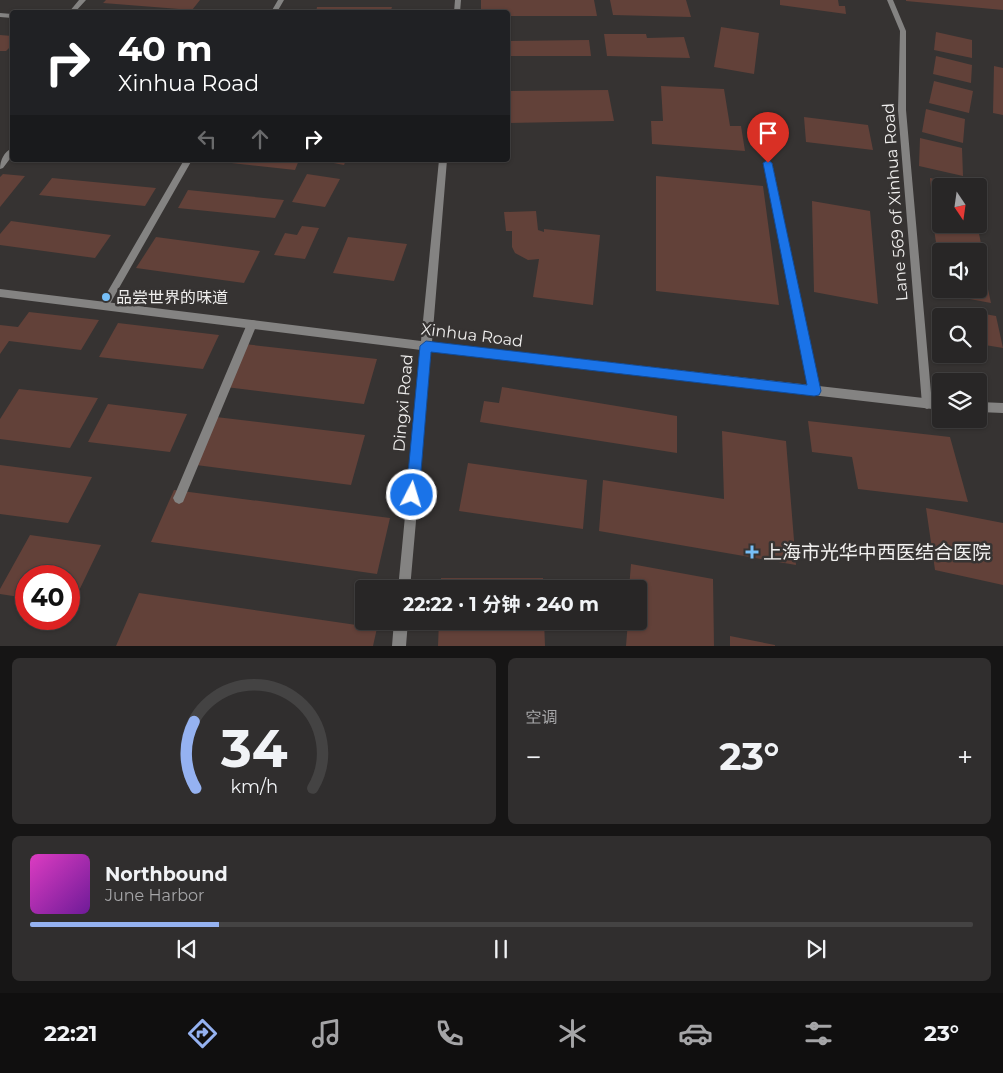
<!DOCTYPE html>
<html lang="zh">
<head>
<meta charset="utf-8">
<style>
  body { margin:0; font-family:Montserrat,"Noto Sans SC",sans-serif; background:#302e2e; color:#f1f3f6; height:100vh; display:flex; flex-direction:column; font-size:19px; white-space:nowrap }
  * { box-sizing:border-box; margin:0 }
  p { font-size:16px; color:#a5a5a7 }
  .icon { flex:none; width:28px; height:28px; fill:none; stroke:currentColor; stroke-width:2; stroke-linecap:round; stroke-linejoin:round }
  .map { position:relative; height:646px; overflow:hidden }
  .details { display:flex; flex-direction:column; gap:12px; padding:12px; background:#161515; flex:1 }
  .details>* { flex:none }
  .guide { position:absolute; left:10px; top:10px; width:500px; height:152px; border-radius:5px; box-shadow:0 1px 4px #0004,0 0 0 1px #444343; background:#202124; color:#fff; overflow:hidden }
  .needle { width:32px; rotate:167deg }
  .controls { position:absolute; left:932px; top:178px; display:grid; gap:10px }
  .controls a { display:grid; place-items:center; width:55px; height:55px; border-radius:5px; background:#282626; box-shadow:0 1px 4px #0004,0 0 0 1px #444343; font-size:25px }
  .speed { position:absolute; left:15px; top:565px; display:flex; gap:10px; font-size:25px; font-weight:700; text-align:center }
  .speed>* { display:grid; place-content:center; width:65px; height:65px; border-radius:50%; background:#282626; box-shadow:0 1px 4px #0004,0 0 0 1px #444343; line-height:1 }
  .speed .limit { border:8px solid #d22; background:#fff; color:#111 }
  .pin { position:absolute; display:grid; place-items:center; width:42px; height:42px; color:#fff; margin:-51px -21px; border-radius:50% 50% 50% 0; rotate:-45deg; box-shadow:0 0 5px #0007 }
  .pin .icon { rotate:45deg }
  .me { position:absolute; width:55px; margin:-28px; rotate:5deg; stroke-linejoin:round; filter:drop-shadow(0 0 4px #0008) }
  .turn { display:flex; align-items:center; gap:18px; height:105px; padding:0 25px; font-size:22px }
  .turn .icon { width:65px; height:65px; stroke-width:2.5 }
  .turn b { display:block; font-size:35px; line-height:42px }
  .lanes { display:flex; align-items:center; height:48px; padding:0 25px; background:#0003; justify-content:center; gap:25px; direction:ltr }
  .lanes .off { opacity:.35 }
  .big { font-size:38px; font-weight:700; line-height:1.1 }
  .details .tile { flex:1; display:flex; flex-direction:column; justify-content:center; gap:8px; min-width:0; padding:0 18px; border-radius:8px; background:#302e2e }
  .details .dial { align-items:center; gap:0 }
  .dial svg { height:130px; overflow:visible; fill:none; stroke:#444343; stroke-width:7; stroke-linecap:round; text-anchor:middle }
  .dial text { fill:#f1f3f6; stroke:none }
  .song { display:flex; align-items:center; gap:15px }
  .cover { width:60px; height:60px; border-radius:8px; background:linear-gradient(135deg,hsl(310 70% 55%),hsl(280 70% 35%)) }
  .played { height:5px; border-radius:2px; background:linear-gradient(90deg,#95b2f1 20%,#444343 20%) }
  .keys { display:flex; justify-content:space-around; direction:ltr }
  .heat { display:flex; justify-content:space-between; align-items:center; font-size:28px; direction:ltr }
  .details .tiles { flex:1; display:grid; gap:12px; grid-template-columns:1fr 1fr }
  .tile:last-child { grid-column:span 2 }
  .trip { position:absolute; left:355px; top:580px; width:292px; height:50px; border-radius:5px; background:#282626; box-shadow:0 1px 4px #0004,0 0 0 1px #444343; font-weight:700; line-height:50px; text-align:center }
  .tabs { display:flex; height:80px; justify-content:space-around; align-items:center; background:#100f0f; color:#a5a5a7 }
  .tabs .icon { width:35px; height:35px }
  .tabs .current { color:#95b2f1 }
  .tabs b { font-size:22px; color:#f1f3f6 }
  .map>svg:first-child { display:block }
</style>
</head>
<body>
<div class="map">
<svg width="1003" height="646" viewBox="0 0 1003 646">
  <rect width="100%" height="100%" fill="#363332"/>
  <path fill="#624139" d="M 106,0 L 200,0 L 192,10 L 103,3 Z
    M 481,0 L 594,0 L 597,16 L 508,16 L 508,12 L 481,12 Z
    M 610,0 L 686,0 L 691,17 L 613,15 Z
    M 780,0 L 838,0 L 839,6 L 845,6 L 846,14 L 780,5 Z
    M 906,0 L 1003,0 L 1003,10 L 906,1 Z
    M 317,7 L 392,7 L 391,10 L 439,10 L 439,12 L 316,12 Z
    M 34,9 L 63,11 L 63,12 L 30,12 Z
    M 721,27 L 759,33 L 754,74 L 714,67 Z
    M 936,32 L 972,40 L 972,58 L 934,50 Z
    M 604,34 L 646,34 L 647,38 L 684,37 L 690,58 L 607,56 Z
    M 0,35 L 12,36 L 12,45 L 6,51 L 0,51 Z
    M 589,40 L 591,56 L 508,56 L 508,41 Z
    M 936,56 L 972,65 L 971,83 L 933,74 Z
    M 994,66 L 1003,68 L 1003,115 L 993,113 Z
    M 934,81 L 973,91 L 969,113 L 929,103 Z
    M 661,86 L 724,89 L 730,126 L 741,126 L 745,151 L 652,144 L 651,121 L 663,121 Z
    M 608,90 L 614,121 L 508,123 L 508,91 Z
    M 926,109 L 965,119 L 963,143 L 922,132 Z
    M 804,117 L 868,125 L 873,150 L 806,142 Z
    M 920,138 L 962,148 L 963,176 L 919,166 Z
    M 204,160 L 299,160 L 295,170 Z
    M 318,160 L 346,160 L 344,165 Z
    M 3,174 L 25,176 L 0,207 L 0,177 Z
    M 307,174 L 340,179 L 325,207 L 292,202 Z
    M 656,176 L 763,186 L 779,305 L 656,291 Z
    M 52,178 L 156,188 L 145,206 L 39,195 Z
    M 930,178 L 967,185 L 967,186 L 941,186 L 941,210 L 933,208 Z
    M 188,190 L 284,200 L 275,218 L 178,208 Z
    M 812,201 L 870,211 L 878,304 L 814,292 Z
    M 536,211 L 538,230 L 544,232 L 544,229 L 600,235 L 593,305 L 533,297 L 539,259 L 528,260 L 515,253 L 512,247 L 512,231 L 506,231 L 504,212 Z
    M 932,216 L 941,218 L 941,224 L 977,224 L 984,258 L 979,257 L 979,251 L 937,249 Z
    M 11,221 L 111,235 L 95,258 L 0,245 L 0,234 Z
    M 302,226 L 319,228 L 305,259 L 274,255 L 285,233 L 297,235 Z
    M 156,237 L 260,251 L 244,283 L 136,268 Z
    M 348,237 L 407,244 L 394,281 L 333,273 Z
    M 979,265 L 983,266 L 991,303 L 943,294 L 942,289 L 979,289 Z
    M 956,309 L 996,316 L 1003,348 L 979,344 L 979,316 L 958,316 Z
    M 29,312 L 99,320 L 81,350 L 9,341 L 0,354 L 0,325 L 18,327 Z
    M 118,323 L 219,335 L 203,369 L 99,357 Z
    M 244,344 L 377,359 L 364,404 L 226,387 Z
    M 502,387 L 677,416 L 677,453 L 480,422 L 484,401 L 499,403 Z
    M 19,389 L 98,398 L 70,448 L 0,439 L 0,419 Z
    M 108,404 L 187,414 L 170,452 L 88,442 Z
    M 216,417 L 365,435 L 351,485 L 196,465 Z
    M 808,421 L 950,437 L 968,502 L 858,489 L 852,457 L 812,452 Z
    M 722,431 L 786,441 L 796,565 L 599,531 L 603,480 L 724,499 Z
    M 468,463 L 587,480 L 583,529 L 459,511 Z
    M 0,465 L 92,477 L 68,523 L 0,514 Z
    M 174,490 L 390,518 L 377,574 L 151,542 Z
    M 926,508 L 1003,523 L 1003,585 L 935,570 Z
    M 30,535 L 101,545 L 72,605 L 69,604 L 69,576 L 26,576 L 26,598 L 0,594 L 0,589 Z
    M 631,564 L 713,579 L 714,646 L 626,646 L 628,621 L 639,621 L 639,589 L 629,589 Z
    M 441,578 L 543,578 L 543,589 L 441,589 Z
    M 139,593 L 377,628 L 373,646 L 116,646 Z
    M 439,621 L 544,621 L 545,646 L 438,646 Z
    M 730,636 L 775,645 L 775,646 L 730,646 Z"/>
  <g fill="none" stroke-linecap="round" stroke-linejoin="round">
    <path fill="#848382" fill-rule="evenodd" d="M 79,0 L 86,0 L 75,12 L 69,12 Z
      M 278,0 L 284,0 L 277,12 L 271,12 Z
      M 887,0 L 893,0 L 906,31 L 906,110 L 932,404 L 931,407 L 927,409 L 923,407 L 922,404 L 898,110 L 900,31 Z
      M 0,13 L 12,14 L 12,18 L 0,17 Z
      M 12,148 L 12,156 L 3,168 L 0,169 C 0,160 4,152 12,148 Z
      M 184,160 L 192,160 L 107,309 L 101,309 L 99,306 L 101,303 Z
      M 768,160 L 772,163 L 820,391 L 819,394 L 815,396 L 811,394 L 810,391 L 764,163 Z
      M 252,320 L 256,321 L 257,324 L 183,502 L 179,504 L 175,502 L 173,498 L 175,494 L 247,324 L 248,321 Z"/>
    <path fill="#848382" fill-rule="evenodd" d="M 455,0 L 461,0 L 460,12 L 454,12 Z
      M 439,160 L 447,160 L 432,342 L 941,400 L 941,410 L 431,351 L 410,589 L 398,589 L 421,350 L 0,297 L 0,289 L 421,341 Z
      M 979,402 L 1003,403 L 1003,413 L 979,412 Z
      M 394,621 L 408,621 L 406,646 L 392,646 Z"/>
  </g>
  <path fill="#1a73e8" stroke="#114b97" d="M 768,160 L 772,163 L 821,391 L 819,395 L 814,396 L 431,352 L 419,495 L 417,500 L 412,502 L 408,500 L 406,495 L 420,346 L 426,341 L 807,385 L 763,163 Z"/>
  <g fill="#77bff7" stroke="#363332" stroke-width="2">
    <circle cx="106" cy="297" r="5"/>
    <path d="M749.5 544.5h5v5h5v5h-5v5h-5v-5h-5v-5h5z"/>
  </g>
  <g text-anchor="middle" dominant-baseline="central" stroke-width="5" stroke-linejoin="round" paint-order="stroke">
    <g font-size="16" fill="#f0efee" stroke="#363332">
      <text transform="translate(895 202) rotate(-94)">Lane 569 of Xinhua Road</text>
      <text transform="translate(472 335) rotate(7)">Xinhua Road</text>
      <text transform="translate(403 403) rotate(-85)">Dingxi Road</text>
    </g>
    <g font-size="16" fill="#f0efee" stroke="#363332" text-anchor="start">
      <text x="116" y="297">品尝世界的味道</text>
    </g>
    <g font-size="19" fill="#f0efee" stroke="#363332" text-anchor="start">
      <text x="763" y="552">上海市光华中西医结合医院</text>
    </g>
  </g>
</svg>
<div class="controls">
<a><svg class="needle" viewBox="-14 -14 28 28"><path d="M0-13l5 13h-10z" fill="#e53935"/><path d="M0 13l5-13h-10z" fill="#a5a5a7"/></svg></a>
<a><svg class="icon" aria-label="sound" viewBox="0 0 24 24"><path d="M4 9h4l5-4v14l-5-4H4zM17 9q2 3 0 6"/></svg></a>
<a><svg class="icon" aria-label="search" viewBox="0 0 24 24"><circle cx="10" cy="10" r="6"/><path d="M15 15l6 6"/></svg></a>
<a><svg class="icon" aria-label="layers" viewBox="0 0 24 24"><path d="M12 4l9 5-9 5-9-5zM3 14l9 5 9-5"/></svg></a>
</div>
<div class="speed"><div class="limit">40</div></div>
<div class="pin" style="left:768px;top:163px;background:#d93025"><svg class="icon" aria-label="arrive" viewBox="0 0 24 24"><path d="M6 21V4h12l-3 4 3 4H6"/></svg></div>
<svg class="me" style="left:412px;top:495px" viewBox="-20 -20 40 40"><circle r="17" fill="#1a73e8" stroke="#fff" stroke-width="3"/><path d="M0-11L8 9 0 5-8 9z" fill="#fff"/></svg>
<div class="trip">22:22 · 1 分钟 · 240 m</div>
<div class="guide">
<div class="turn"><svg class="icon" aria-label="right" viewBox="0 0 24 24"><path d="M7 20v-9h11M14 6l5 5-5 5"/></svg><div><b>40 m</b>Xinhua Road</div></div>
<div class="lanes"><svg class="icon off" aria-label="left" viewBox="0 0 24 24"><path d="M17 20v-9H6M10 6l-5 5 5 5"/></svg><svg class="icon off" aria-label="ahead" viewBox="0 0 24 24"><path d="M12 20V5M6 11l6-6 6 6"/></svg><svg class="icon" aria-label="right" viewBox="0 0 24 24"><path d="M7 20v-9h11M14 6l5 5-5 5"/></svg></div>
</div>
</div>
<section class="details">
<div class="tiles">
<div class="tile dial"><svg viewBox="0 0 100 80">
<path d="M14 69A42 42 0 1 1 86 69"/>
<path d="M14 69A42 42 0 0 1 13 28" stroke="#95b2f1"/>
<text x="50" y="56" font-size="32" font-weight="700">34</text>
<text x="50" y="72" font-size="11">km/h</text>
</svg></div>
<div class="tile"><p>空调</p>
<div class="heat"><a>−</a><b class="big">23°</b><a>+</a></div>
</div>
<div class="tile">
<div class="song"><i class="cover"></i><div><b>Northbound</b><p>June Harbor</p></div></div>
<div class="played"></div>
<div class="keys"><svg class="icon" aria-label="previous" viewBox="0 0 24 24"><path d="M18 5L8 12l10 7zM5 5v14"/></svg><svg class="icon" aria-label="pause" viewBox="0 0 24 24"><path d="M8 5v14M16 5v14"/></svg><svg class="icon" aria-label="next" viewBox="0 0 24 24"><path d="M6 5l10 7-10 7zM19 5v14"/></svg></div>
</div>
</div>
</section>
<nav class="tabs">
<b>22:21</b>
<svg class="icon current" aria-label="directions" viewBox="0 0 24 24"><path d="M12 3l9 9-9 9-9-9zM9 14v-3h6M13 9l2 2-2 2"/></svg>
<svg class="icon" aria-label="music" viewBox="0 0 24 24"><path d="M9 18V5l10-2v13"/><circle cx="6" cy="18" r="3"/><circle cx="16" cy="16" r="3"/></svg>
<svg class="icon" aria-label="phone" viewBox="0 0 24 24"><path d="M5 4h4l2 5-3 2q2 4 5 5l2-3 5 2v4C11 20 4 13 5 4z"/></svg>
<svg class="icon" aria-label="climate" viewBox="0 0 24 24"><path d="M12 3v18M4 7l16 10M4 17L20 7"/></svg>
<svg class="icon" aria-label="car" viewBox="0 0 24 24"><path d="M5 17H2v-5l4-1 3-4h7l3 4 3 1v5h-3M9 17h6M6 11h13"/><circle cx="7" cy="17" r="2"/><circle cx="17" cy="17" r="2"/></svg>
<svg class="icon" aria-label="filters" viewBox="0 0 24 24"><path d="M4 7h16M4 17h16"/><circle cx="9" cy="7" r="2"/><circle cx="15" cy="17" r="2"/></svg>
<b>23°</b>
</nav>
</body>
</html>
